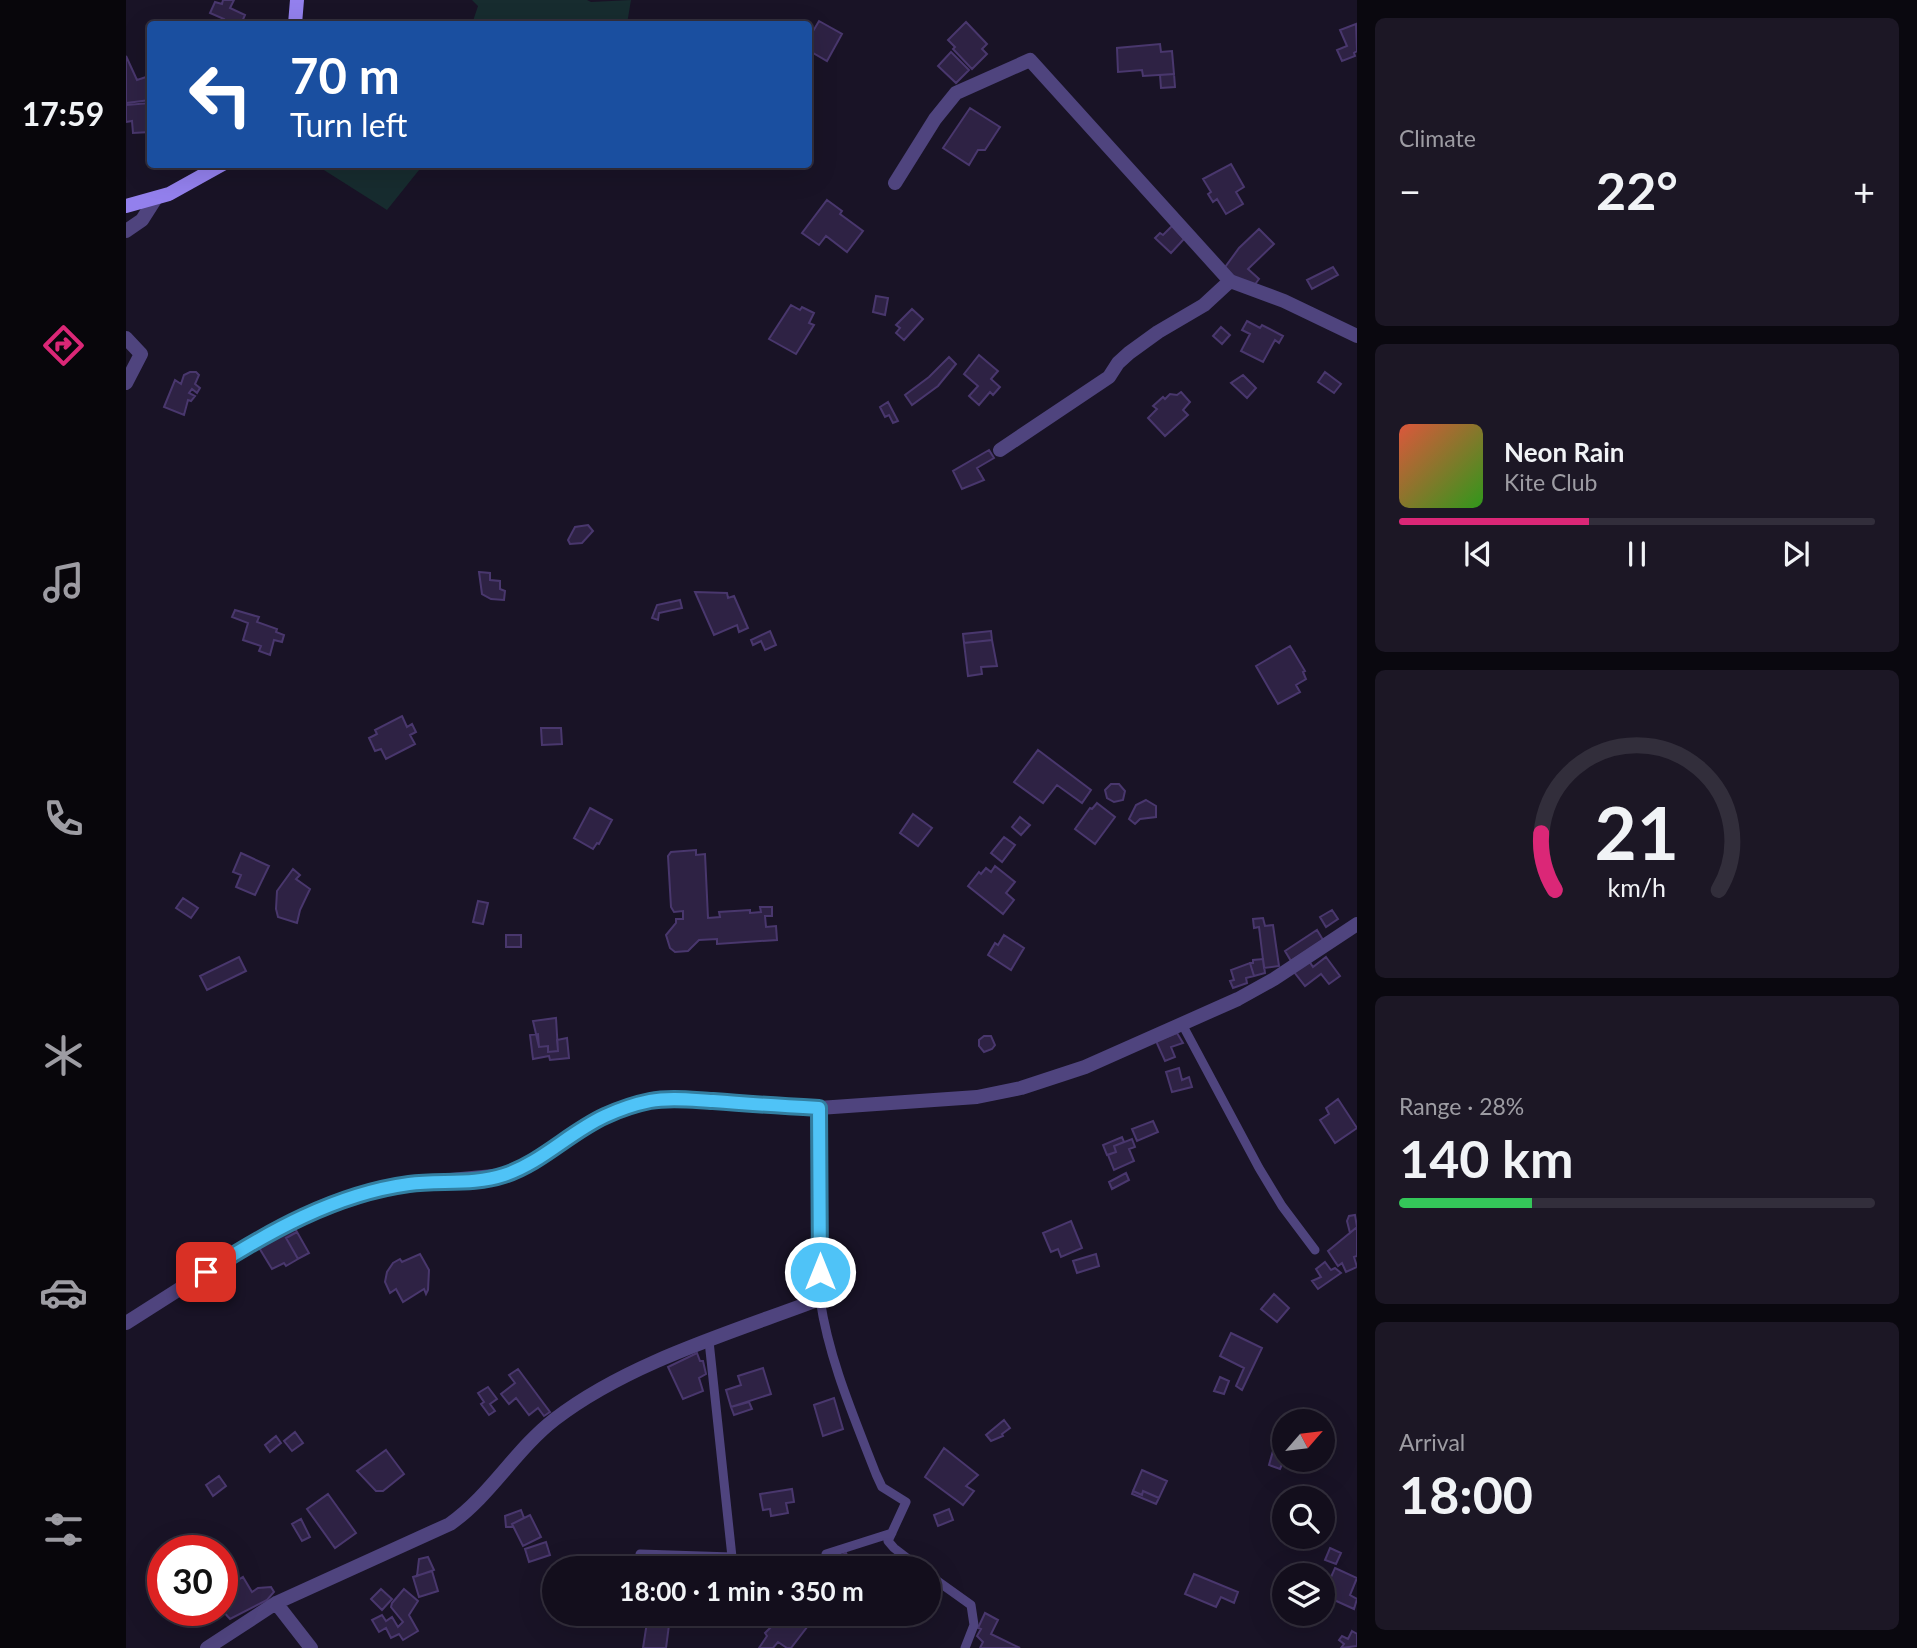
<!DOCTYPE html>
<html lang="en">
<head>
<meta charset="utf-8">
<style>
  body { margin:0; font-family:Lato,sans-serif; background:#1c1725; color:#f1f3f6; height:100vh; display:flex; flex-direction:column; font-size:26px; white-space:nowrap }
  * { box-sizing:border-box; margin:0 }
  p { font-size:23px; color:#9d9ca3 }
  .icon { flex:none; width:38px; height:38px; fill:none; stroke:currentColor; stroke-width:2; stroke-linecap:round; stroke-linejoin:round }
  .map { position:relative; flex:1; overflow:hidden }
  .sheet { display:flex; flex-direction:column; gap:18px; padding:18px; background:#0a080f; width:560px }
  .sheet>* { flex:none }
  .hud { position:absolute; left:21px; top:21px; width:665px; height:147px; border-radius:7px; box-shadow:0 7px 28px #0002,0 0 0 2px #322e3b; background:#1a4fa0; color:#fff; overflow:hidden }
  .needle { width:46px; rotate:62deg }
  .controls { position:absolute; left:1146px; top:1409px; display:grid; gap:14px }
  .controls a { display:grid; place-items:center; width:63px; height:63px; border-radius:50%; background:#130e1c; box-shadow:0 7px 28px #0002,0 0 0 2px #322e3b; font-size:35px }
  .speed { position:absolute; left:21px; top:1535px; display:flex; gap:14px; font-size:35px; font-weight:700; text-align:center }
  .speed>* { display:grid; place-content:center; width:91px; height:91px; border-radius:50%; background:#130e1c; box-shadow:0 7px 28px #0002,0 0 0 2px #322e3b; line-height:1 }
  .speed .limit { border:10px solid #d22; background:#fff; color:#111 }
  .pin { position:absolute; display:grid; place-items:center; width:60px; height:60px; color:#fff; margin:-30px; border-radius:14px; box-shadow:0 4px 10px #0006 }
  .me { position:absolute; width:77px; margin:-38px; rotate:0deg; stroke-linejoin:round; filter:drop-shadow(0 0 5px #0008) }
  .turn { display:flex; align-items:center; gap:24px; height:147px; padding:0 28px; font-size:32px }
  .turn .icon { width:91px; height:91px; stroke-width:2.5 }
  .turn b { display:block; font-size:49px; line-height:60px }
  .big { font-size:52px; font-weight:700; line-height:1.1 }
  .sheet .widget { flex:1; display:flex; flex-direction:column; justify-content:center; gap:10px; min-width:0; padding:0 24px; border-radius:10px; background:#1c1725 }
  .sheet .dial { align-items:center; gap:0 }
  .dial svg { height:182px; overflow:visible; fill:none; stroke:#322e3b; stroke-width:7; stroke-linecap:round; text-anchor:middle }
  .dial text { fill:#f1f3f6; stroke:none }
  .song { display:flex; align-items:center; gap:21px }
  .cover { width:84px; height:84px; border-radius:10px; background:linear-gradient(135deg,hsl(10 70% 55%),hsl(110 70% 35%)) }
  .played { height:7px; border-radius:4px; background:linear-gradient(90deg,#db2777 40%,#322e3b 40%) }
  .keys { display:flex; justify-content:space-around; direction:ltr }
  .heat { display:flex; justify-content:space-between; align-items:center; font-size:38px; direction:ltr }
  .charge { height:10px; border-radius:5px; background:linear-gradient(90deg,#34c759 28%,#322e3b 0) }
  .trip { position:absolute; left:416px; top:1556px; width:399px; height:70px; border-radius:35px; background:#130e1c; box-shadow:0 7px 28px #0002,0 0 0 2px #322e3b; font-weight:700; line-height:70px; text-align:center }
  main { display:flex; flex:1; min-height:0 }
  .tabs { display:flex; flex-direction:column; width:126px; justify-content:space-around; align-items:center; background:#08060b; color:#9d9ca3 }
  .tabs .icon { width:49px; height:49px }
  .tabs .selected { color:#db2777 }
  .tabs b { font-size:32px; color:#f1f3f6 }
  .map>svg:first-child { display:block }
</style>
</head>
<body>
<main>
<nav class="tabs">
<b>17:59</b>
<svg class="icon selected" aria-label="directions" viewBox="0 0 24 24"><path d="M12 3l9 9-9 9-9-9zM9 14v-3h6M13 9l2 2-2 2"/></svg>
<svg class="icon" aria-label="music" viewBox="0 0 24 24"><path d="M9 18V5l10-2v13"/><circle cx="6" cy="18" r="3"/><circle cx="16" cy="16" r="3"/></svg>
<svg class="icon" aria-label="phone" viewBox="0 0 24 24"><path d="M5 4h4l2 5-3 2q2 4 5 5l2-3 5 2v4C11 20 4 13 5 4z"/></svg>
<svg class="icon" aria-label="climate" viewBox="0 0 24 24"><path d="M12 3v18M4 7l16 10M4 17L20 7"/></svg>
<svg class="icon" aria-label="car" viewBox="0 0 24 24"><path d="M5 17H2v-5l4-1 3-4h7l3 4 3 1v5h-3M9 17h6M6 11h13"/><circle cx="7" cy="17" r="2"/><circle cx="17" cy="17" r="2"/></svg>
<svg class="icon" aria-label="filters" viewBox="0 0 24 24"><path d="M4 7h16M4 17h16"/><circle cx="9" cy="7" r="2"/><circle cx="15" cy="17" r="2"/></svg>
</nav>
<div class="map">
<svg width="1231" height="1648" viewBox="0 0 1231 1648">
  <rect width="100%" height="100%" fill="#191326"/>
  <path fill="#172c2f" d="M 346,0 L 461,0 L 465,2 L 505,0 L 501,24 L 346,24 L 352,6 Z
    M 190,165 L 297,165 L 261,210 Z"/>
  <path fill="#2e2244" stroke="#49376d" stroke-width="2" d="M 97,0 L 108,0 L 104,8 L 119,15 L 115,24 L 96,24 L 98,19 L 84,13 L 89,2 L 96,4 Z
    M 693,21 L 716,34 L 701,61 L 682,50 L 683,38 Z
    M 840,22 L 861,44 L 856,49 L 861,54 L 846,69 L 827,49 L 829,47 L 822,40 Z
    M 1230,24 L 1231,51 L 1228,53 L 1229,56 L 1216,61 L 1211,50 L 1221,46 L 1214,30 Z
    M 1034,44 L 1035,52 L 1046,51 L 1048,74 L 1017,76 L 1016,70 L 992,72 L 991,48 Z
    M 825,52 L 843,70 L 830,83 L 812,66 Z
    M 0,56 L 11,80 L 20,77 L 24,90 L 24,100 L 0,103 Z
    M 1048,74 L 1049,87 L 1035,88 L 1034,75 Z
    M 24,103 L 24,132 L 7,133 L 6,121 L 0,122 L 0,105 Z
    M 844,108 L 874,127 L 859,150 L 852,150 L 843,165 L 817,148 Z
    M 1105,164 L 1118,187 L 1110,192 L 1117,204 L 1100,214 L 1091,199 L 1087,202 L 1082,194 L 1085,192 L 1077,179 Z
    M 701,200 L 716,211 L 714,214 L 737,231 L 721,252 L 700,236 L 693,245 L 676,233 Z
    M 1046,226 L 1058,239 L 1045,253 L 1029,238 L 1034,233 L 1037,235 Z
    M 1133,229 L 1148,244 L 1122,269 L 1133,279 L 1127,287 L 1097,270 L 1113,248 Z
    M 1207,267 L 1212,275 L 1186,289 L 1181,280 Z
    M 750,296 L 762,298 L 759,315 L 747,312 Z
    M 665,305 L 674,310 L 676,307 L 688,313 L 683,323 L 688,325 L 670,354 L 643,339 Z
    M 786,309 L 797,319 L 778,340 L 770,333 L 774,328 L 770,325 Z
    M 1121,321 L 1134,328 L 1136,325 L 1157,336 L 1153,343 L 1149,340 L 1137,362 L 1115,351 L 1124,334 L 1116,330 Z
    M 1095,327 L 1104,335 L 1096,344 L 1087,336 Z
    M 853,355 L 872,371 L 865,379 L 874,387 L 867,395 L 864,392 L 853,405 L 843,396 L 852,386 L 838,374 Z
    M 823,357 L 830,364 L 812,386 L 786,405 L 779,395 L 803,377 Z
    M 64,372 L 70,372 L 73,375 L 69,384 L 74,388 L 71,393 L 66,389 L 63,393 L 69,396 L 65,401 L 62,400 L 58,415 L 38,407 L 49,380 L 55,384 L 58,375 Z
    M 1199,372 L 1215,384 L 1208,393 L 1192,382 Z
    M 1117,375 L 1130,388 L 1121,398 L 1105,383 Z
    M 1055,392 L 1064,402 L 1057,410 L 1062,415 L 1039,436 L 1022,418 L 1031,409 L 1027,406 L 1037,397 L 1039,399 L 1044,394 L 1051,395 Z
    M 762,402 L 772,421 L 767,423 L 763,415 L 759,417 L 754,407 Z
    M 863,450 L 868,458 L 851,468 L 858,480 L 836,489 L 827,471 Z
    M 462,525 L 467,531 L 456,543 L 444,544 L 442,540 L 449,527 Z
    M 353,572 L 364,573 L 364,580 L 374,581 L 374,589 L 379,591 L 378,600 L 365,599 L 356,594 Z
    M 569,592 L 601,593 L 602,598 L 608,596 L 622,628 L 613,632 L 611,625 L 588,635 Z
    M 554,600 L 556,608 L 533,613 L 532,620 L 526,618 L 531,605 Z
    M 109,610 L 133,617 L 131,622 L 151,629 L 150,632 L 158,635 L 156,642 L 148,640 L 144,655 L 133,651 L 135,646 L 117,640 L 122,623 L 106,617 Z
    M 644,631 L 650,645 L 639,650 L 635,641 L 627,645 L 625,640 Z
    M 865,631 L 866,640 L 838,643 L 837,634 Z
    M 866,640 L 871,666 L 855,667 L 856,674 L 842,676 L 838,643 Z
    M 1164,646 L 1179,671 L 1177,672 L 1180,679 L 1170,685 L 1174,692 L 1152,704 L 1130,666 Z
    M 276,716 L 281,727 L 286,724 L 290,732 L 284,735 L 289,744 L 260,759 L 255,749 L 249,751 L 243,738 L 251,734 L 249,730 Z
    M 415,728 L 435,728 L 436,744 L 416,745 Z
    M 912,750 L 965,790 L 956,803 L 931,785 L 917,803 L 888,782 Z
    M 985,784 L 993,784 L 999,791 L 997,800 L 988,802 L 981,798 L 979,790 Z
    M 1020,800 L 1030,806 L 1030,817 L 1014,819 L 1009,824 L 1003,819 L 1010,805 Z
    M 971,803 L 989,817 L 969,844 L 949,829 L 964,808 L 966,809 Z
    M 464,808 L 486,820 L 473,844 L 471,843 L 467,849 L 448,838 Z
    M 787,814 L 806,828 L 792,846 L 774,833 Z
    M 894,817 L 904,825 L 895,835 L 886,827 Z
    M 878,837 L 889,845 L 876,862 L 865,853 Z
    M 570,850 L 570,855 L 579,854 L 582,918 L 594,917 L 593,912 L 624,910 L 624,913 L 635,912 L 634,907 L 646,907 L 646,916 L 639,916 L 640,927 L 650,926 L 651,940 L 591,944 L 591,939 L 573,940 L 562,951 L 549,952 L 544,948 L 540,935 L 550,923 L 550,919 L 557,919 L 557,911 L 548,912 L 545,907 L 542,856 L 545,852 Z
    M 115,853 L 143,866 L 129,895 L 110,887 L 115,875 L 107,872 Z
    M 869,866 L 889,882 L 880,893 L 888,900 L 877,914 L 842,886 L 853,872 L 855,874 L 860,868 L 865,872 Z
    M 167,869 L 174,875 L 170,879 L 184,889 L 174,910 L 171,923 L 152,917 L 150,909 L 151,891 Z
    M 57,898 L 72,908 L 65,918 L 50,908 Z
    M 352,901 L 362,903 L 357,924 L 347,922 Z
    M 1206,910 L 1212,919 L 1200,927 L 1194,917 Z
    M 1137,918 L 1139,926 L 1147,925 L 1153,966 L 1138,968 L 1133,927 L 1128,928 L 1127,919 Z
    M 1191,930 L 1197,940 L 1165,961 L 1159,951 Z
    M 380,935 L 395,935 L 395,947 L 380,947 Z
    M 878,935 L 898,948 L 885,970 L 862,955 L 869,943 L 872,945 Z
    M 113,957 L 120,971 L 81,990 L 74,976 Z
    M 1200,957 L 1214,976 L 1203,984 L 1195,974 L 1179,986 L 1168,972 L 1183,961 L 1187,967 Z
    M 1137,959 L 1139,973 L 1128,976 L 1124,963 L 1127,963 L 1127,960 Z
    M 1124,963 L 1128,976 L 1120,978 L 1121,983 L 1107,988 L 1104,981 L 1108,980 L 1105,970 Z
    M 430,1018 L 432,1051 L 422,1052 L 422,1046 L 413,1047 L 407,1021 Z
    M 1051,1033 L 1057,1043 L 1045,1047 L 1049,1057 L 1039,1061 L 1030,1041 Z
    M 412,1034 L 413,1047 L 422,1046 L 422,1052 L 432,1051 L 431,1040 L 441,1038 L 443,1058 L 424,1060 L 423,1056 L 407,1059 L 404,1035 Z
    M 858,1036 L 865,1036 L 869,1045 L 866,1049 L 858,1052 L 853,1046 L 853,1040 Z
    M 1053,1068 L 1056,1080 L 1063,1077 L 1066,1087 L 1046,1092 L 1040,1072 Z
    M 1212,1099 L 1231,1128 L 1209,1143 L 1194,1120 L 1203,1114 L 1200,1108 Z
    M 1027,1121 L 1032,1132 L 1011,1141 L 1006,1129 Z
    M 996,1137 L 998,1142 L 988,1146 L 990,1152 L 981,1155 L 977,1145 Z
    M 1006,1139 L 1009,1147 L 1003,1149 L 1008,1161 L 988,1170 L 982,1155 L 990,1152 L 988,1146 Z
    M 1000,1173 L 1003,1180 L 986,1189 L 983,1182 Z
    M 1229,1215 L 1231,1227 L 1224,1233 L 1221,1221 L 1223,1216 Z
    M 945,1221 L 956,1248 L 935,1257 L 932,1249 L 925,1252 L 917,1233 Z
    M 167,1226 L 171,1232 L 160,1238 L 172,1259 L 160,1266 L 158,1263 L 146,1269 L 132,1246 Z
    M 1231,1227 L 1231,1256 L 1228,1257 L 1231,1267 L 1220,1272 L 1216,1263 L 1212,1266 L 1202,1251 Z
    M 171,1232 L 183,1253 L 172,1259 L 160,1238 Z
    M 294,1254 L 303,1270 L 302,1290 L 300,1294 L 298,1289 L 277,1302 L 270,1289 L 264,1293 L 259,1282 L 261,1272 L 267,1263 L 274,1259 L 276,1262 Z
    M 970,1254 L 973,1266 L 951,1273 L 947,1261 Z
    M 1199,1262 L 1205,1270 L 1209,1268 L 1215,1273 L 1192,1289 L 1186,1281 L 1195,1277 L 1190,1269 Z
    M 1148,1294 L 1163,1308 L 1151,1322 L 1135,1309 Z
    M 1105,1333 L 1136,1348 L 1116,1390 L 1110,1386 L 1118,1368 L 1094,1356 Z
    M 571,1353 L 574,1361 L 577,1361 L 580,1374 L 573,1378 L 577,1391 L 557,1399 L 542,1367 Z
    M 637,1368 L 645,1394 L 605,1407 L 600,1390 L 615,1385 L 612,1376 Z
    M 392,1369 L 424,1412 L 418,1416 L 412,1408 L 403,1415 L 390,1398 L 383,1404 L 375,1394 L 389,1383 L 383,1375 Z
    M 1094,1377 L 1103,1381 L 1098,1394 L 1088,1391 Z
    M 362,1387 L 371,1399 L 364,1404 L 369,1411 L 363,1415 L 355,1404 L 358,1402 L 352,1393 Z
    M 708,1398 L 717,1429 L 697,1436 L 688,1405 Z
    M 623,1402 L 626,1409 L 608,1415 L 605,1407 Z
    M 878,1420 L 884,1428 L 876,1434 L 877,1436 L 865,1441 L 860,1435 Z
    M 169,1432 L 177,1443 L 166,1451 L 158,1441 Z
    M 150,1436 L 155,1443 L 144,1452 L 139,1445 Z
    M 1149,1444 L 1158,1449 L 1158,1460 L 1167,1460 L 1162,1466 L 1157,1462 L 1154,1469 L 1143,1465 Z
    M 818,1448 L 852,1475 L 840,1486 L 848,1491 L 837,1505 L 799,1477 Z
    M 260,1450 L 278,1474 L 257,1491 L 250,1491 L 231,1471 Z
    M 1016,1470 L 1041,1481 L 1033,1498 L 1017,1491 L 1016,1495 L 1007,1491 Z
    M 93,1476 L 100,1486 L 87,1496 L 80,1485 Z
    M 666,1489 L 668,1502 L 660,1503 L 662,1513 L 645,1516 L 644,1509 L 637,1510 L 634,1494 Z
    M 1007,1491 L 1016,1495 L 1017,1491 L 1033,1498 L 1030,1504 L 1006,1494 Z
    M 202,1494 L 230,1533 L 209,1548 L 181,1509 Z
    M 823,1509 L 827,1520 L 812,1526 L 808,1515 Z
    M 395,1510 L 398,1518 L 386,1524 L 387,1527 L 380,1527 L 379,1516 Z
    M 404,1515 L 415,1537 L 397,1546 L 386,1524 Z
    M 175,1519 L 184,1537 L 176,1541 L 166,1524 Z
    M 420,1542 L 424,1555 L 403,1562 L 399,1549 Z
    M 1204,1548 L 1215,1553 L 1210,1564 L 1199,1560 Z
    M 720,1553 L 725,1563 L 714,1568 L 690,1568 L 693,1563 L 696,1564 Z
    M 302,1557 L 308,1570 L 291,1576 L 293,1559 Z
    M 1209,1568 L 1231,1578 L 1224,1595 L 1231,1599 L 1228,1609 L 1197,1595 Z
    M 306,1571 L 312,1591 L 293,1597 L 287,1577 Z
    M 1068,1574 L 1112,1592 L 1108,1603 L 1095,1597 L 1090,1607 L 1059,1594 Z
    M 117,1577 L 126,1592 L 132,1588 L 145,1587 L 148,1592 L 141,1600 L 104,1619 L 96,1610 L 96,1590 Z
    M 255,1589 L 266,1599 L 256,1610 L 245,1599 Z
    M 278,1589 L 292,1601 L 283,1615 L 292,1631 L 277,1640 L 273,1634 L 265,1638 L 260,1628 L 253,1632 L 246,1620 L 256,1615 L 260,1621 L 266,1617 L 272,1627 L 277,1622 L 265,1607 L 266,1603 Z
    M 859,1613 L 872,1620 L 865,1634 L 894,1648 L 854,1648 L 857,1642 L 851,1636 L 855,1629 L 852,1628 Z
    M 646,1614 L 664,1614 L 668,1616 L 670,1614 L 691,1614 L 665,1648 L 661,1648 L 652,1642 L 647,1648 L 633,1648 L 641,1636 L 639,1633 L 645,1627 L 640,1625 Z
    M 521,1622 L 543,1625 L 540,1648 L 517,1648 Z
    M 1226,1631 L 1231,1634 L 1231,1646 L 1215,1648 L 1218,1644 L 1213,1640 L 1216,1636 L 1222,1639 Z"/>
  <g fill="none" stroke-linecap="round" stroke-linejoin="round">
    <path stroke="#4f447e" stroke-width="9" d="M 1056,1024 L 1133,1168 L 1156,1206 L 1189,1250
      M 694,1299 C 703,1360 728,1417 750,1474 L 756,1487 L 780,1502 L 762,1541 L 768,1548 L 794,1568
      M 514,1554 L 606,1557 L 583,1341
      M 700,1554 L 766,1533
      M 803,1575 L 845,1605 L 848,1625 L 839,1648"/>
    <path stroke="#4f447e" stroke-width="14" d="M 769,183 L 809,119 L 830,93 L 904,60 L 1104,281 L 1158,301 L 1231,336
      M 0,231 L 16,220 L 30,198
      M 0,338 L 15,354 L 0,383
      M 874,450 L 983,377 L 992,363 L 1003,353 L 1032,332 L 1078,305 L 1104,281
      M 0,1323 L 140,1234 L 173,1218 L 225,1198 L 282,1184 L 378,1175 L 402,1165 L 460,1125 L 483,1114 L 525,1101 L 554,1099 L 693,1108 L 851,1097 L 895,1088 L 959,1067 L 1112,999 L 1148,979 L 1231,924
      M 150,1603 L 185,1648
      M 81,1648 L 150,1603 L 324,1524 C 365,1495 389,1450 429,1419 C 503,1362 607,1332 694,1299 L 693,1108"/>
    <path stroke="#9380ed" stroke-width="14" d="M 169,24 L 171,0
      M 0,206 L 43,194 L 97,164"/>
  </g>
  <g fill="none" stroke-linecap="round" stroke-linejoin="round">
    <defs>
      <path id="route" d="M 80,1272 C 142,1232 209,1194 283,1184 C 314,1180 348,1185 378,1175 C 415,1163 444,1132 479,1116 C 492,1110 509,1104 524,1101 C 544,1097 567,1100 587,1101 C 623,1104 658,1106 693,1108 L 694,1272"/>
    </defs>
    <use href="#route" stroke="#337fa1" stroke-width="18"/>
    <use href="#route" stroke="#4fc3f7" stroke-width="12"/>
  </g>
</svg>
<div class="controls">
<a><svg class="needle" viewBox="-14 -14 28 28"><path d="M0-13l5 13h-10z" fill="#e53935"/><path d="M0 13l5-13h-10z" fill="#9d9ca3"/></svg></a>
<a><svg class="icon" aria-label="search" viewBox="0 0 24 24"><circle cx="10" cy="10" r="6"/><path d="M15 15l6 6"/></svg></a>
<a><svg class="icon" aria-label="layers" viewBox="0 0 24 24"><path d="M12 4l9 5-9 5-9-5zM3 14l9 5 9-5"/></svg></a>
</div>
<div class="speed"><div class="limit">30</div></div>
<div class="pin" style="left:80px;top:1272px;background:#d93025"><svg class="icon" aria-label="arrive" viewBox="0 0 24 24"><path d="M6 21V4h12l-3 4 3 4H6"/></svg></div>
<svg class="me" style="left:694px;top:1272px" viewBox="-20 -20 40 40"><circle r="17" fill="#4fc3f7" stroke="#fff" stroke-width="3"/><path d="M0-11L8 9 0 5-8 9z" fill="#fff"/></svg>
<div class="trip">18:00 · 1 min · 350 m</div>
<div class="hud">
<div class="turn"><svg class="icon" aria-label="left" viewBox="0 0 24 24"><path d="M17 20v-9H6M10 6l-5 5 5 5"/></svg><div><b>70 m</b>Turn left</div></div>
</div>
</div>
<section class="sheet">
<div class="widget"><p>Climate</p>
<div class="heat"><a>−</a><b class="big">22°</b><a>+</a></div>
</div>
<div class="widget">
<div class="song"><i class="cover"></i><div><b>Neon Rain</b><p>Kite Club</p></div></div>
<div class="played"></div>
<div class="keys"><svg class="icon" aria-label="previous" viewBox="0 0 24 24"><path d="M18 5L8 12l10 7zM5 5v14"/></svg><svg class="icon" aria-label="pause" viewBox="0 0 24 24"><path d="M8 5v14M16 5v14"/></svg><svg class="icon" aria-label="next" viewBox="0 0 24 24"><path d="M6 5l10 7-10 7zM19 5v14"/></svg></div>
</div>
<div class="widget dial"><svg viewBox="0 0 100 80">
<path d="M14 69A42 42 0 1 1 86 69"/>
<path d="M14 69A42 42 0 0 1 8 44" stroke="#db2777"/>
<text x="50" y="56" font-size="32" font-weight="700">21</text>
<text x="50" y="72" font-size="11">km/h</text>
</svg></div>
<div class="widget"><p>Range · 28%</p><b class="big">140 km</b><div class="charge"></div></div>
<div class="widget"><p>Arrival</p><b class="big">18:00</b></div>
</section>
</main>
</body>
</html>
